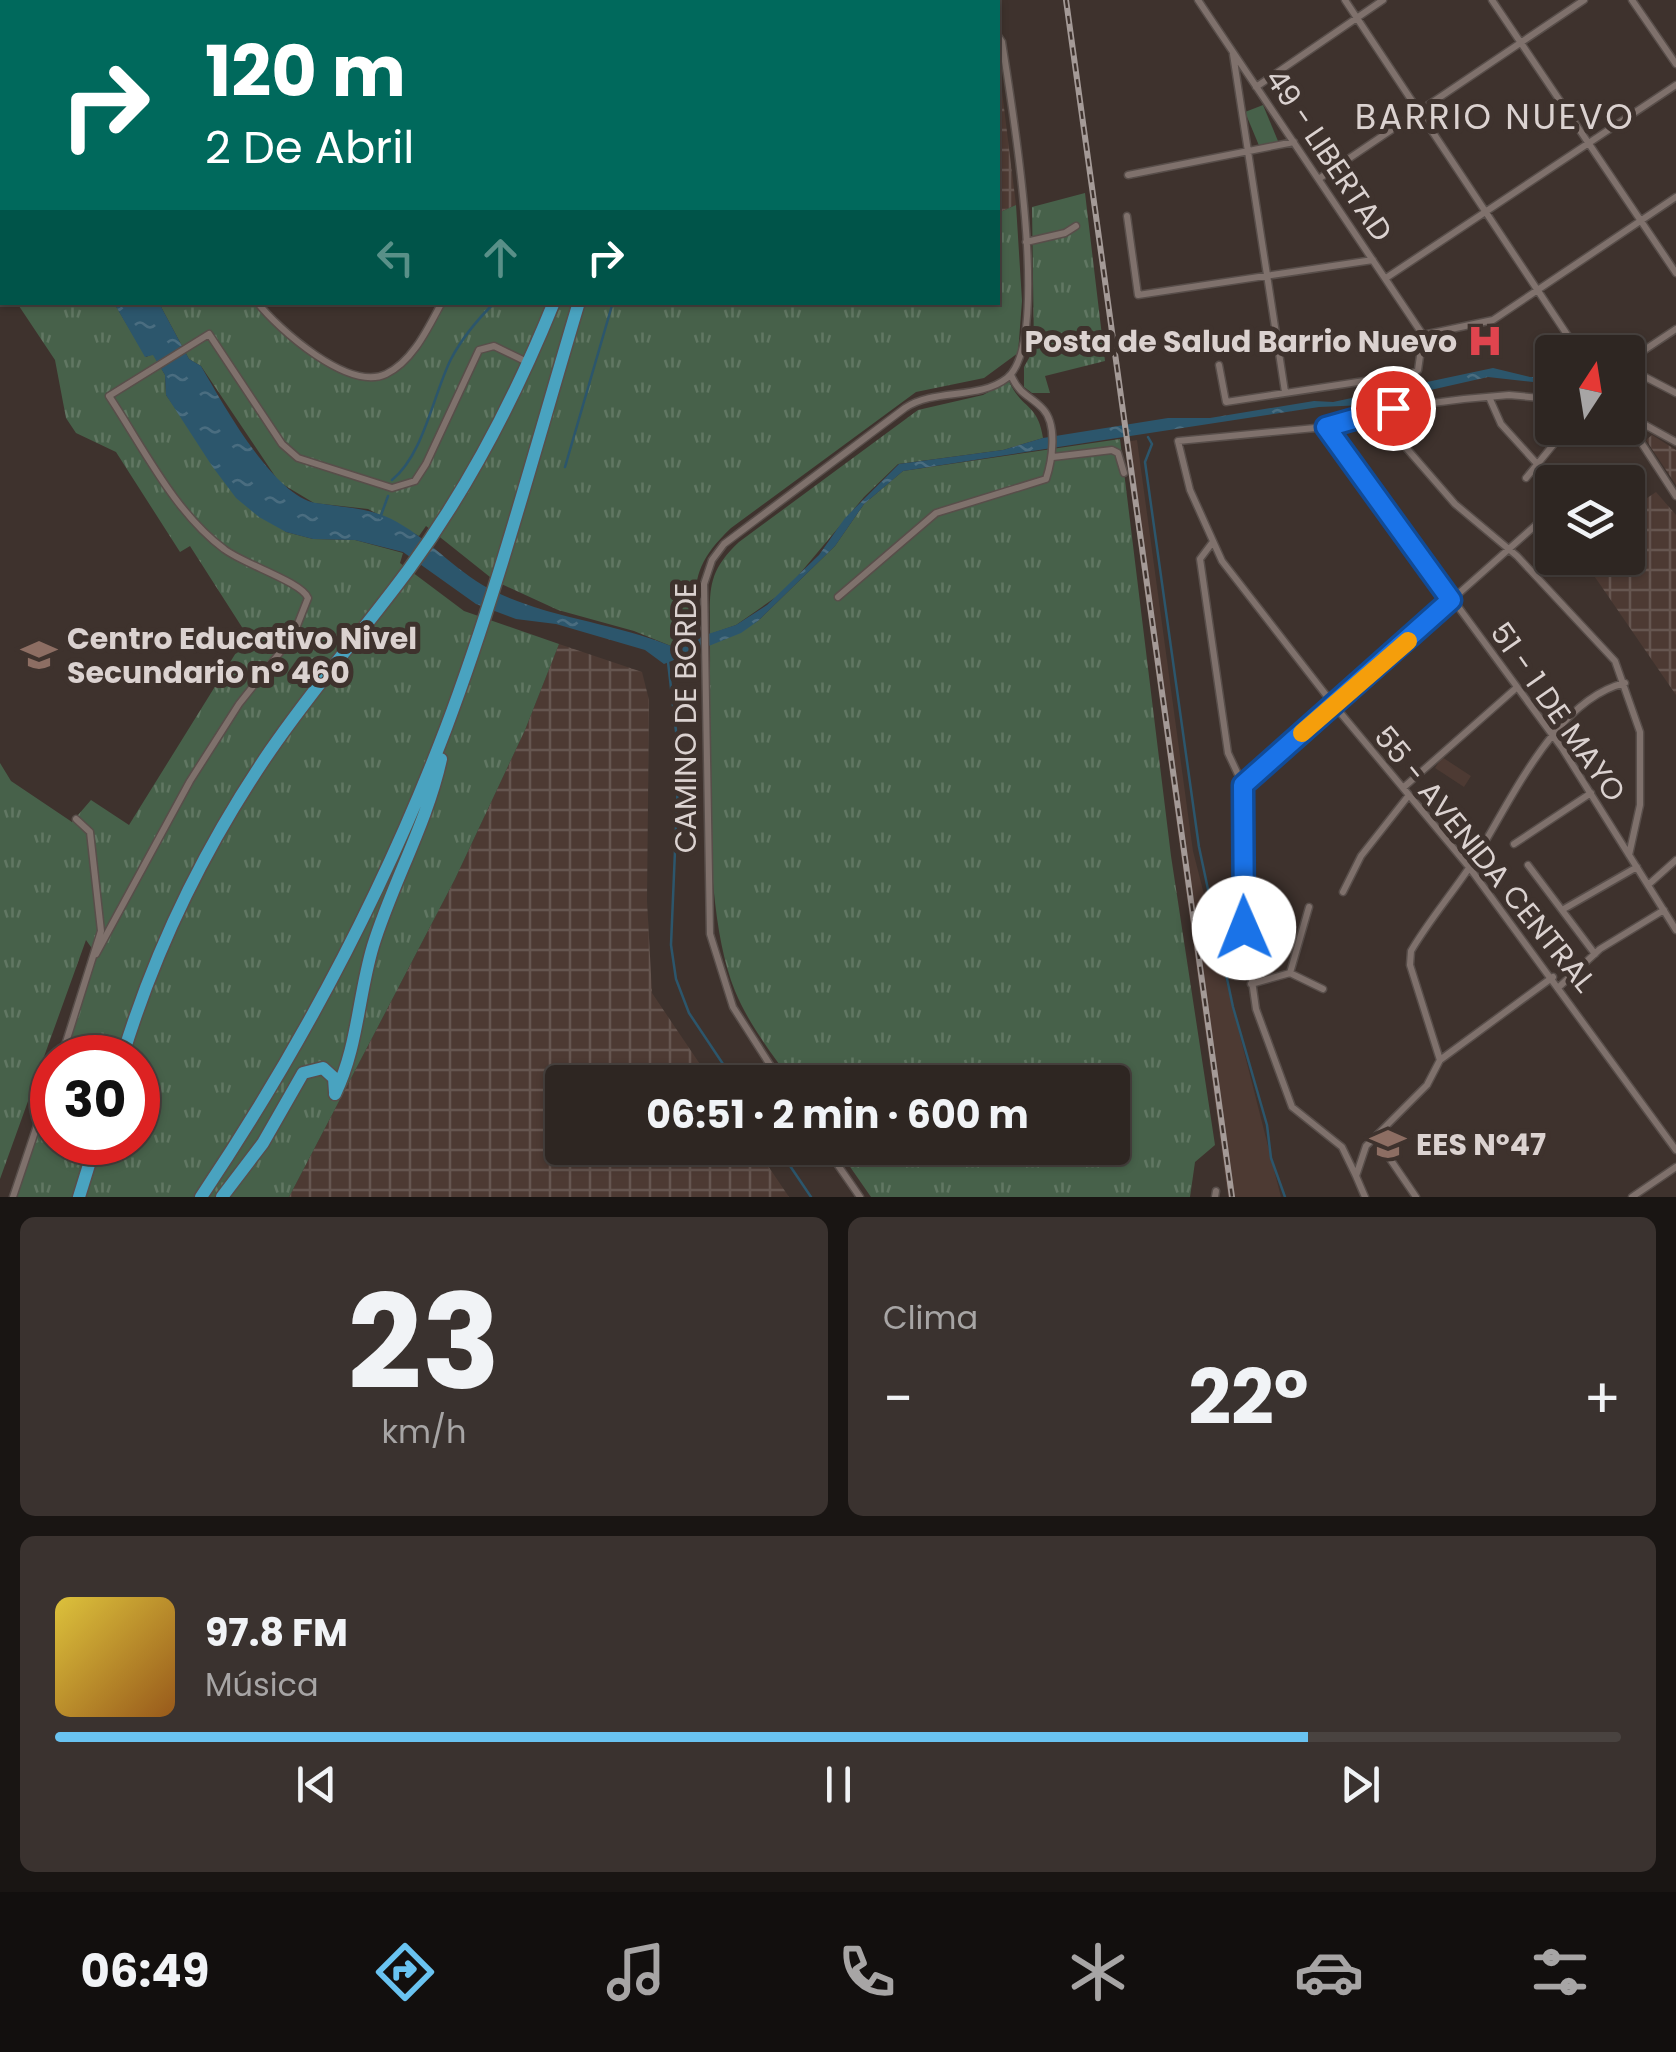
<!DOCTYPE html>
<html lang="es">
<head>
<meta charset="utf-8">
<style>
  body { margin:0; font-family:Poppins,sans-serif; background:#3a322f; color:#f1f3f6; height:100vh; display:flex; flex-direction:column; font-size:38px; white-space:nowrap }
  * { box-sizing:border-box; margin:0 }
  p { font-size:32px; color:#a7a5a5 }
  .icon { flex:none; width:55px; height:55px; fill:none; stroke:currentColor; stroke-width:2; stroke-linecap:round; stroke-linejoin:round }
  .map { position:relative; height:1197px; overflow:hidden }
  .drawer { display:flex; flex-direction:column; gap:20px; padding:20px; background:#191513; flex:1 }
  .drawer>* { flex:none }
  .top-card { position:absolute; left:0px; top:0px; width:1000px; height:305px; box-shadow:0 2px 8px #0004,0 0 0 2px #494340; background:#00695c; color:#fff; overflow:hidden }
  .needle { width:65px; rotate:12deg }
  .buttons { position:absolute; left:1535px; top:335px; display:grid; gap:20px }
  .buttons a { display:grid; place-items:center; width:110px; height:110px; border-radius:10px; background:#2e2622; box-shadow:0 2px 8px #0004,0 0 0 2px #494340; font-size:50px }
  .speed { position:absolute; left:30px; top:1035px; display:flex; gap:20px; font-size:50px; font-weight:700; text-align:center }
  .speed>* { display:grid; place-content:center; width:130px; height:130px; border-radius:50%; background:#2e2622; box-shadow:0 2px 8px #0004,0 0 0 2px #494340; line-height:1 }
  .speed .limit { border:15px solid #d22; background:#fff; color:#111 }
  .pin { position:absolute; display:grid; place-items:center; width:85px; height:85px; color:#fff; margin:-42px; border:5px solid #fff; border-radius:50%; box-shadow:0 2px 10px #0007 }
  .me { position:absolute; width:110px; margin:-55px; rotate:359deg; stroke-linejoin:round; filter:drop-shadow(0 0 8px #0008) }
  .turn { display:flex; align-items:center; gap:35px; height:210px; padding:0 40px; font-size:45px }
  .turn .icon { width:130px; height:130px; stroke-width:2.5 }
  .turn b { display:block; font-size:70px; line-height:85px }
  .lanes { display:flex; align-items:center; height:95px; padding:0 40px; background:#0003; justify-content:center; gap:50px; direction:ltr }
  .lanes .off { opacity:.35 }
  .big { font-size:75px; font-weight:700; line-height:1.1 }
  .drawer .tile { flex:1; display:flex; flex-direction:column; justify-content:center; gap:15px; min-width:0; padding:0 35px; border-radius:15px; background:#3a322f }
  .drawer .dial { align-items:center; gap:0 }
  .dial b { font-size:130px; line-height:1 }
  .song { display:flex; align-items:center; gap:30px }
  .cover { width:120px; height:120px; border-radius:15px; background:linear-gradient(135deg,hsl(50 70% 55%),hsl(30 70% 35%)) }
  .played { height:10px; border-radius:5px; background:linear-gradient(90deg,#69c3f1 80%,#494340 80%) }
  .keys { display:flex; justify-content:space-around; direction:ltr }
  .heat { display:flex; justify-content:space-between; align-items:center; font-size:55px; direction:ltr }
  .drawer .tiles { flex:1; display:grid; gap:20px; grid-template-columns:1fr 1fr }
  .tile:last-child { grid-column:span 2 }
  .trip { position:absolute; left:545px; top:1065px; width:585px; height:100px; border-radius:10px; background:#2e2622; box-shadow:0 2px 8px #0004,0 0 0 2px #494340; font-weight:700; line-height:100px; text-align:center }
  .tab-bar { display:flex; height:160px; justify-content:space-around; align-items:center; background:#120f0e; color:#a7a5a5 }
  .tab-bar .icon { width:70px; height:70px }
  .tab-bar .on { color:#69c3f1 }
  .tab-bar b { font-size:45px; color:#f1f3f6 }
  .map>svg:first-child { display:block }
</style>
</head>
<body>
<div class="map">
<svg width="1676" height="1197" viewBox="0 0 1676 1197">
  <defs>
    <pattern id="industrial-grid" width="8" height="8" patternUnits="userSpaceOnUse" patternTransform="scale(2.5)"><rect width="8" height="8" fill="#4d3a33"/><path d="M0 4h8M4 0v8" fill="none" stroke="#665650"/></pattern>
    <pattern id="grass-tufts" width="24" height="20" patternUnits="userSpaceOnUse" patternTransform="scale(2.5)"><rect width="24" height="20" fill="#47614a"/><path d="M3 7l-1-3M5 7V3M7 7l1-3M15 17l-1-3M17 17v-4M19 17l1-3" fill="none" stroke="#617763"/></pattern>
    <pattern id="water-ripples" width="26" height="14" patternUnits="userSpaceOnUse" patternTransform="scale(2.5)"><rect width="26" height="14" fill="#2c566c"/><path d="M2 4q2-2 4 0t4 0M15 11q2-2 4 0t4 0" fill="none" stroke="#4a6d80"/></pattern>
  </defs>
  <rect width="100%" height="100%" fill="#3e322d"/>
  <path fill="#4d3a33" d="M 1137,440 L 1193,851 L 1281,1197 L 1228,1197 L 1126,456 L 1125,442 Z
    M 1442,757 L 1471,776 L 1464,787 L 1435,768 Z"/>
  <path fill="url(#industrial-grid)" d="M 998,59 L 1016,205 L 998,213 Z
    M 1652,435 L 1676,450 L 1676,485 L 1646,440 Z
    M 1656,492 L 1676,515 L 1676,695 L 1586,564 L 1593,558 L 1628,558 L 1628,511 Z
    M 559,644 L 642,672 L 649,700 L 647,901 L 652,993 L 712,1082 L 562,1082 L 562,1148 L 756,1148 L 789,1197 L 289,1197 L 455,879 L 525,730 Z"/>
  <path fill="url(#grass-tufts)" d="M 0,0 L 4,2 L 2,281 L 0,277 Z
    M 441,0 L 939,0 L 938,2 Z
    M 1085,193 L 1105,361 L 1045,376 L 1050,393 L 1032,393 L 1024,387 L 1024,367 L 1034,349 L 1032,207 Z
    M 1016,205 L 1022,301 L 1018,353 L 984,378 L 916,392 L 731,528 C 691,566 694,585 696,639 L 671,646 L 634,631 L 558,610 L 495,581 L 426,526 L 419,536 L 368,509 L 314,503 L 279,482 L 201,366 L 189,359 L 159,303 L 257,303 C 292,333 356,407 403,362 C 419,347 430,321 442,303 L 998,302 L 998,213 Z
    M 17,303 L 114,303 L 146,357 L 153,354 L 165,375 L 166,395 L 183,419 L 286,532 L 313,539 L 355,540 L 403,553 L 400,563 L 464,611 L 559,644 L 525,730 L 455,879 L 289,1197 L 13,1197 L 52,1081 L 52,1142 L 138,1142 L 138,1058 L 61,1057 L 96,954 L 86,940 L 0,1179 L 0,763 L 11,781 L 72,822 L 91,800 L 129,825 L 247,635 L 190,546 L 180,552 L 116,452 L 76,433 L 66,418 L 55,360 Z
    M 1009,381 C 1021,409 1038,403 1043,438 L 1003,450 L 898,464 L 864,497 L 786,590 L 736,625 L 710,634 C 710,591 706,573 739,542 L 918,410 L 983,395 Z
    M 1120,439 L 1171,856 L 1215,1145 L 1195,1162 L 1190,1197 L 871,1197 L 837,1148 L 1112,1148 L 1112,1082 L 792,1082 C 772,1054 748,1023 735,991 C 700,904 711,741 710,645 L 758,621 L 835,546 L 864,504 L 903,471 Z"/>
  <path fill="#47614a" d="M 1263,105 L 1278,141 L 1260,148 L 1245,112 Z"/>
  <path fill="url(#water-ripples)" d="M 114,303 L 159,303 L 189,359 L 201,366 C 222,402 273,496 316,503 C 346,508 370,507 397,522 C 433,542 459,575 496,592 C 550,618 615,623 671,646 L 736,625 L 767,605 L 819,555 L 845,518 L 899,464 L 1003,450 L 1043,438 L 1168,418 L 1210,418 L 1314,401 L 1333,402 L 1493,368 L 1530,377 L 1552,377 L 1552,384 L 1488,377 L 1364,405 L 1319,407 L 903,471 L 864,504 L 835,546 L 758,621 L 741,633 L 664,664 L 645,650 L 556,624 L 516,619 L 476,604 L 403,552 L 355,540 L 313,539 L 286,532 L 259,517 L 236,498 L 212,466 L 166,395 L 165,375 L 153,355 L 145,357 Z"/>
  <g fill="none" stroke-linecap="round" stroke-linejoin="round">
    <path stroke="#2c566c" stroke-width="2.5" d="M 1148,437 L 1152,444 L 1145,462 L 1199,847 L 1233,1007 L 1267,1125 L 1271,1158 L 1285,1197
      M 565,467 L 613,302
      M 392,480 C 424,454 433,395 451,359 C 462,338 478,319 495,302
      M 380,518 L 388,496
      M 668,662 L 679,757 L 671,945 L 676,979 L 689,1013 L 735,1082
      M 778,1148 L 811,1197"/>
    <defs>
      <path id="street" d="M 54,0 L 55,2
        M 441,0 L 443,2
        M 782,0 L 790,2
        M 959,0 L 962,2
        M 1198,0 L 1423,335 L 1418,370 L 1411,374 L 1226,402 L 1219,365
        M 1345,0 L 1568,336 L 1596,352
        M 1492,0 L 1676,273
        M 1632,0 L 1676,64
        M 933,2 L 946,0
        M 1233,54 L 1285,392
        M 1256,87 L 1383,0
        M 1128,175 L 1294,142
        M 1320,178 L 1584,0
        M 1127,216 L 1138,295 L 1373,260
        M 1026,242 L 1065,233 L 1076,226
        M 1386,278 L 1676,85
        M 257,302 C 278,329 349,392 386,374 C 413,361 428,328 442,302
        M 1423,335 L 1493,320 L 1676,197
        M 1628,361 L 1676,329
        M 1628,368 L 1676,393
        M 1489,397 L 1501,424 L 1539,466
        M 1552,399 L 1509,395 L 1464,399 L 1393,408 L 1326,427 L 1178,441 L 1190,490 L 1222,561 L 1333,704 L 1469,867 L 1676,1150
        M 1375,412 L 1455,504 L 1517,556 L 1615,661 L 1640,732 L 1640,805 L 1629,855
        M 1629,416 L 1676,442
        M 1631,416 L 1633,430 L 1676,496
        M 1326,427 L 1562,748 L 1676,930
        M 1053,457 L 1112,450 L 1118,453 L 1124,473
        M 1526,478 L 1567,428
        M 1212,543 L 1200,559 L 1228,753 L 1243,785 L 1241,903 L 1256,1009 L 1292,1107 L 1342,1147 L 1356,1176
        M 838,597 L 936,513 L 1046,479 C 1052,461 1058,425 1043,409 C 1030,395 1020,396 1011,375
        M 1243,785 L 1546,516
        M 1404,787 L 1515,689
        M 1514,844 L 1591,793
        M 1528,865 L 1595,954
        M 1648,885 L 1676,860
        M 1343,892 L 1361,856 L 1409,795
        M 1562,910 L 1637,867
        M 96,954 L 190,781 L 239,704 L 293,636 L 308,598 C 302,582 243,564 224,549 C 174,512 143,447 109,396 L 209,334 L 282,444 L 298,458 L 392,488 L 415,481 L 426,464 L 479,350 L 494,346 L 527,362
        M 1290,973 L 1323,989
        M 1251,984 L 1290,973 L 1309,907
        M 1560,986 L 1600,949 L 1664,910
        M 61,1058 L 101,931 L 90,832 L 76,819
        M 1440,1060 L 1410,965 L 1411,951 C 1428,922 1450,896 1469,868 C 1507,811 1552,700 1625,683
        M 781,1082 L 733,1007 L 710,934 L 704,584 L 712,560 L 724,544 L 905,408 C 935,388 979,400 1007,378 C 1053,341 1011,101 1002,42 L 998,36
        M 1375,1137 L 1416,1197
        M 826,1148 L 860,1197
        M 13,1197 L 52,1081
        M 1215,1197 L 1216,1191
        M 1365,1197 L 1356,1176 L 1366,1146 L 1427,1085 L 1440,1060 L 1553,977
        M 1632,1197 L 1676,1167"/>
      <path id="highway" d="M 507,0 L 511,2
        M 907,0 L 908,2
        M 646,2 L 647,0
        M 666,2 L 667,0
        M 122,1058 C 155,949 206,845 270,751 C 313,688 364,630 409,569 C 469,487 516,396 554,302
        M 335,1094 C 358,1047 358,996 373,946 C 392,884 427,823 441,759
        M 79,1197 L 96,1142
        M 201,1197 C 299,1051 383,893 446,728 C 498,590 536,445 579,302
        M 222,1197 L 263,1143 L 303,1073 L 323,1068 L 334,1078 L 335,1092"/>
    </defs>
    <use href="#street" stroke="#584e4a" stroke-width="9"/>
    <use href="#highway" stroke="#584e4a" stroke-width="15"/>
    <use href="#street" stroke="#7f716c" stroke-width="6"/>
    <use href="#highway" stroke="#49a3c0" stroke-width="12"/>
    <defs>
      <path id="rail" d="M 1066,0 L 1232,1197"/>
    </defs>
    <use href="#rail" stroke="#a49a97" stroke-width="6"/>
    <use href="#rail" stroke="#3e322d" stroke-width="2.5" stroke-dasharray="8" stroke-linecap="butt"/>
  </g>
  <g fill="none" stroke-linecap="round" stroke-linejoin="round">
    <defs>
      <path id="route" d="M 1244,928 L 1243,785 L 1451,600 L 1326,427 L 1393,408"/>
    </defs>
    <use href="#route" stroke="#114b97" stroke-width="25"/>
    <use href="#route" stroke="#1a73e8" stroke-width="18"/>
    <path stroke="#f59e0b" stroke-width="18" d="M 1302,733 L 1408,641"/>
  </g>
  <defs>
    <symbol id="hospital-bare" viewBox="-9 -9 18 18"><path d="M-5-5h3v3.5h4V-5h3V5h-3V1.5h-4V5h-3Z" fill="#e0444e" stroke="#3e322d" stroke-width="2.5" paint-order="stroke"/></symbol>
    <symbol id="school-bare" viewBox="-9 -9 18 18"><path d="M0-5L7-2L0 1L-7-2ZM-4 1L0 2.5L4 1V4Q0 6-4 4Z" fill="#8d6e63" stroke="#3e322d" stroke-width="2.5" paint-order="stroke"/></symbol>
  </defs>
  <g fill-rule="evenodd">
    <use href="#hospital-bare" x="1460" y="316" width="50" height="50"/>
    <use href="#school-bare" x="14" y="630" width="50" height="50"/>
    <use href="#school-bare" x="1363" y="1119" width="50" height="50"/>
  </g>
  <g text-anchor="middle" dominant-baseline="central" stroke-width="10" stroke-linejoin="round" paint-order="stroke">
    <g font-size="30" fill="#dbd2d0" stroke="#3e322d">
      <text transform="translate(1329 155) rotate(56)">49 - LIBERTAD</text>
      <text transform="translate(1558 712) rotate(55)">51 - 1 DE MAYO</text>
      <text transform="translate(685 718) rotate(-90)">CAMINO DE BORDE</text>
      <text transform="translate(1485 859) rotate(51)">55 - AVENIDA CENTRAL</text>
    </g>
    <g font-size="30" font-weight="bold" fill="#dbd2d0" stroke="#3e322d" text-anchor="start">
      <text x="1457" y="341" text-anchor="end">Posta de Salud Barrio Nuevo</text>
      <text x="67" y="638">Centro Educativo Nivel<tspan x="67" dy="34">Secundario nº 460</tspan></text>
      <text x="1416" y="1144">EES N°47</text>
    </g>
    <g font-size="35" letter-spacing="2.5" fill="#dbd2d0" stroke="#3e322d">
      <text x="1495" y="116">BARRIO NUEVO</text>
    </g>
  </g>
</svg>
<div class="buttons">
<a><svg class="needle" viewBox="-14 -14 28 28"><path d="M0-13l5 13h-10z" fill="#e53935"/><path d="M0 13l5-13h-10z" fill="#a7a5a5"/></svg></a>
<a><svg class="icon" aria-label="layers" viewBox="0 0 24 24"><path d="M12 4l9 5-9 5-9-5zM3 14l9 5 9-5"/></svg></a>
</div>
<div class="speed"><div class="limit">30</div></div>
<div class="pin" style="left:1393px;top:408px;background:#d93025"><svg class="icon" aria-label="arrive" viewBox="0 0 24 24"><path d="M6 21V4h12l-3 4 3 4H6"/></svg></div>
<svg class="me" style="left:1244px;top:928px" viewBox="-20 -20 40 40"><circle r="19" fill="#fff"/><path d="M0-13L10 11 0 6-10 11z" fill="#1a73e8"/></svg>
<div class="trip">06:51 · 2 min · 600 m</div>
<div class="top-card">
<div class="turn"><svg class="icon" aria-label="right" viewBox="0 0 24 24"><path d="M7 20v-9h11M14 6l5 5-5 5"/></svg><div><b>120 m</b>2 De Abril</div></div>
<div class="lanes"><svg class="icon off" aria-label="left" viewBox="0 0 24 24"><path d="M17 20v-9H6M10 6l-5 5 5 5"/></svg><svg class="icon off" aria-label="ahead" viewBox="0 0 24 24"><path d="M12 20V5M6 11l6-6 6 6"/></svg><svg class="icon" aria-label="right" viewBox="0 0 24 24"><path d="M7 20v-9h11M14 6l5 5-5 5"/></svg></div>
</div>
</div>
<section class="drawer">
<div class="tiles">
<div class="tile dial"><b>23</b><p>km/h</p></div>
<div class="tile"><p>Clima</p>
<div class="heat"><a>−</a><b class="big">22°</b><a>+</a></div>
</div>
<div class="tile">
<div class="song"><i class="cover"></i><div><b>97.8 FM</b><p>Música</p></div></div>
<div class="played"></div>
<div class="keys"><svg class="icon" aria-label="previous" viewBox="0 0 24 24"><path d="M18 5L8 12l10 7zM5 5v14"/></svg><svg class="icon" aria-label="pause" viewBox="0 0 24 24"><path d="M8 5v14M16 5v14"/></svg><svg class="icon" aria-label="next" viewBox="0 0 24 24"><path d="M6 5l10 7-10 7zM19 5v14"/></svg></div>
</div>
</div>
</section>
<nav class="tab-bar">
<b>06:49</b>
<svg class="icon on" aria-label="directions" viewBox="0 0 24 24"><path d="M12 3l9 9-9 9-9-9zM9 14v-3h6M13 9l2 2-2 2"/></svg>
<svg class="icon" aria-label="music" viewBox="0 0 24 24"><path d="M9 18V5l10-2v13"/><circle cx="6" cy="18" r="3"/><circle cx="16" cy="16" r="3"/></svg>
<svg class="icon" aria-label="phone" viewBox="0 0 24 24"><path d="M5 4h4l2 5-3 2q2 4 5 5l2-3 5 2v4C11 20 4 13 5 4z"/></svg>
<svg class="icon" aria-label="climate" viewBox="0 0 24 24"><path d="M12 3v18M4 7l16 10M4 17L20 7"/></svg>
<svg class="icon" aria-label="car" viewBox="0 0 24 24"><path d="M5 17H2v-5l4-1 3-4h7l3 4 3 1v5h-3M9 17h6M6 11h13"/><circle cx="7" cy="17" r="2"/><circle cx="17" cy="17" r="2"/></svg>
<svg class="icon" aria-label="filters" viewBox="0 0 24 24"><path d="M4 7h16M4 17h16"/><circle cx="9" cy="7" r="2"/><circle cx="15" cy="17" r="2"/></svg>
</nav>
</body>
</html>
